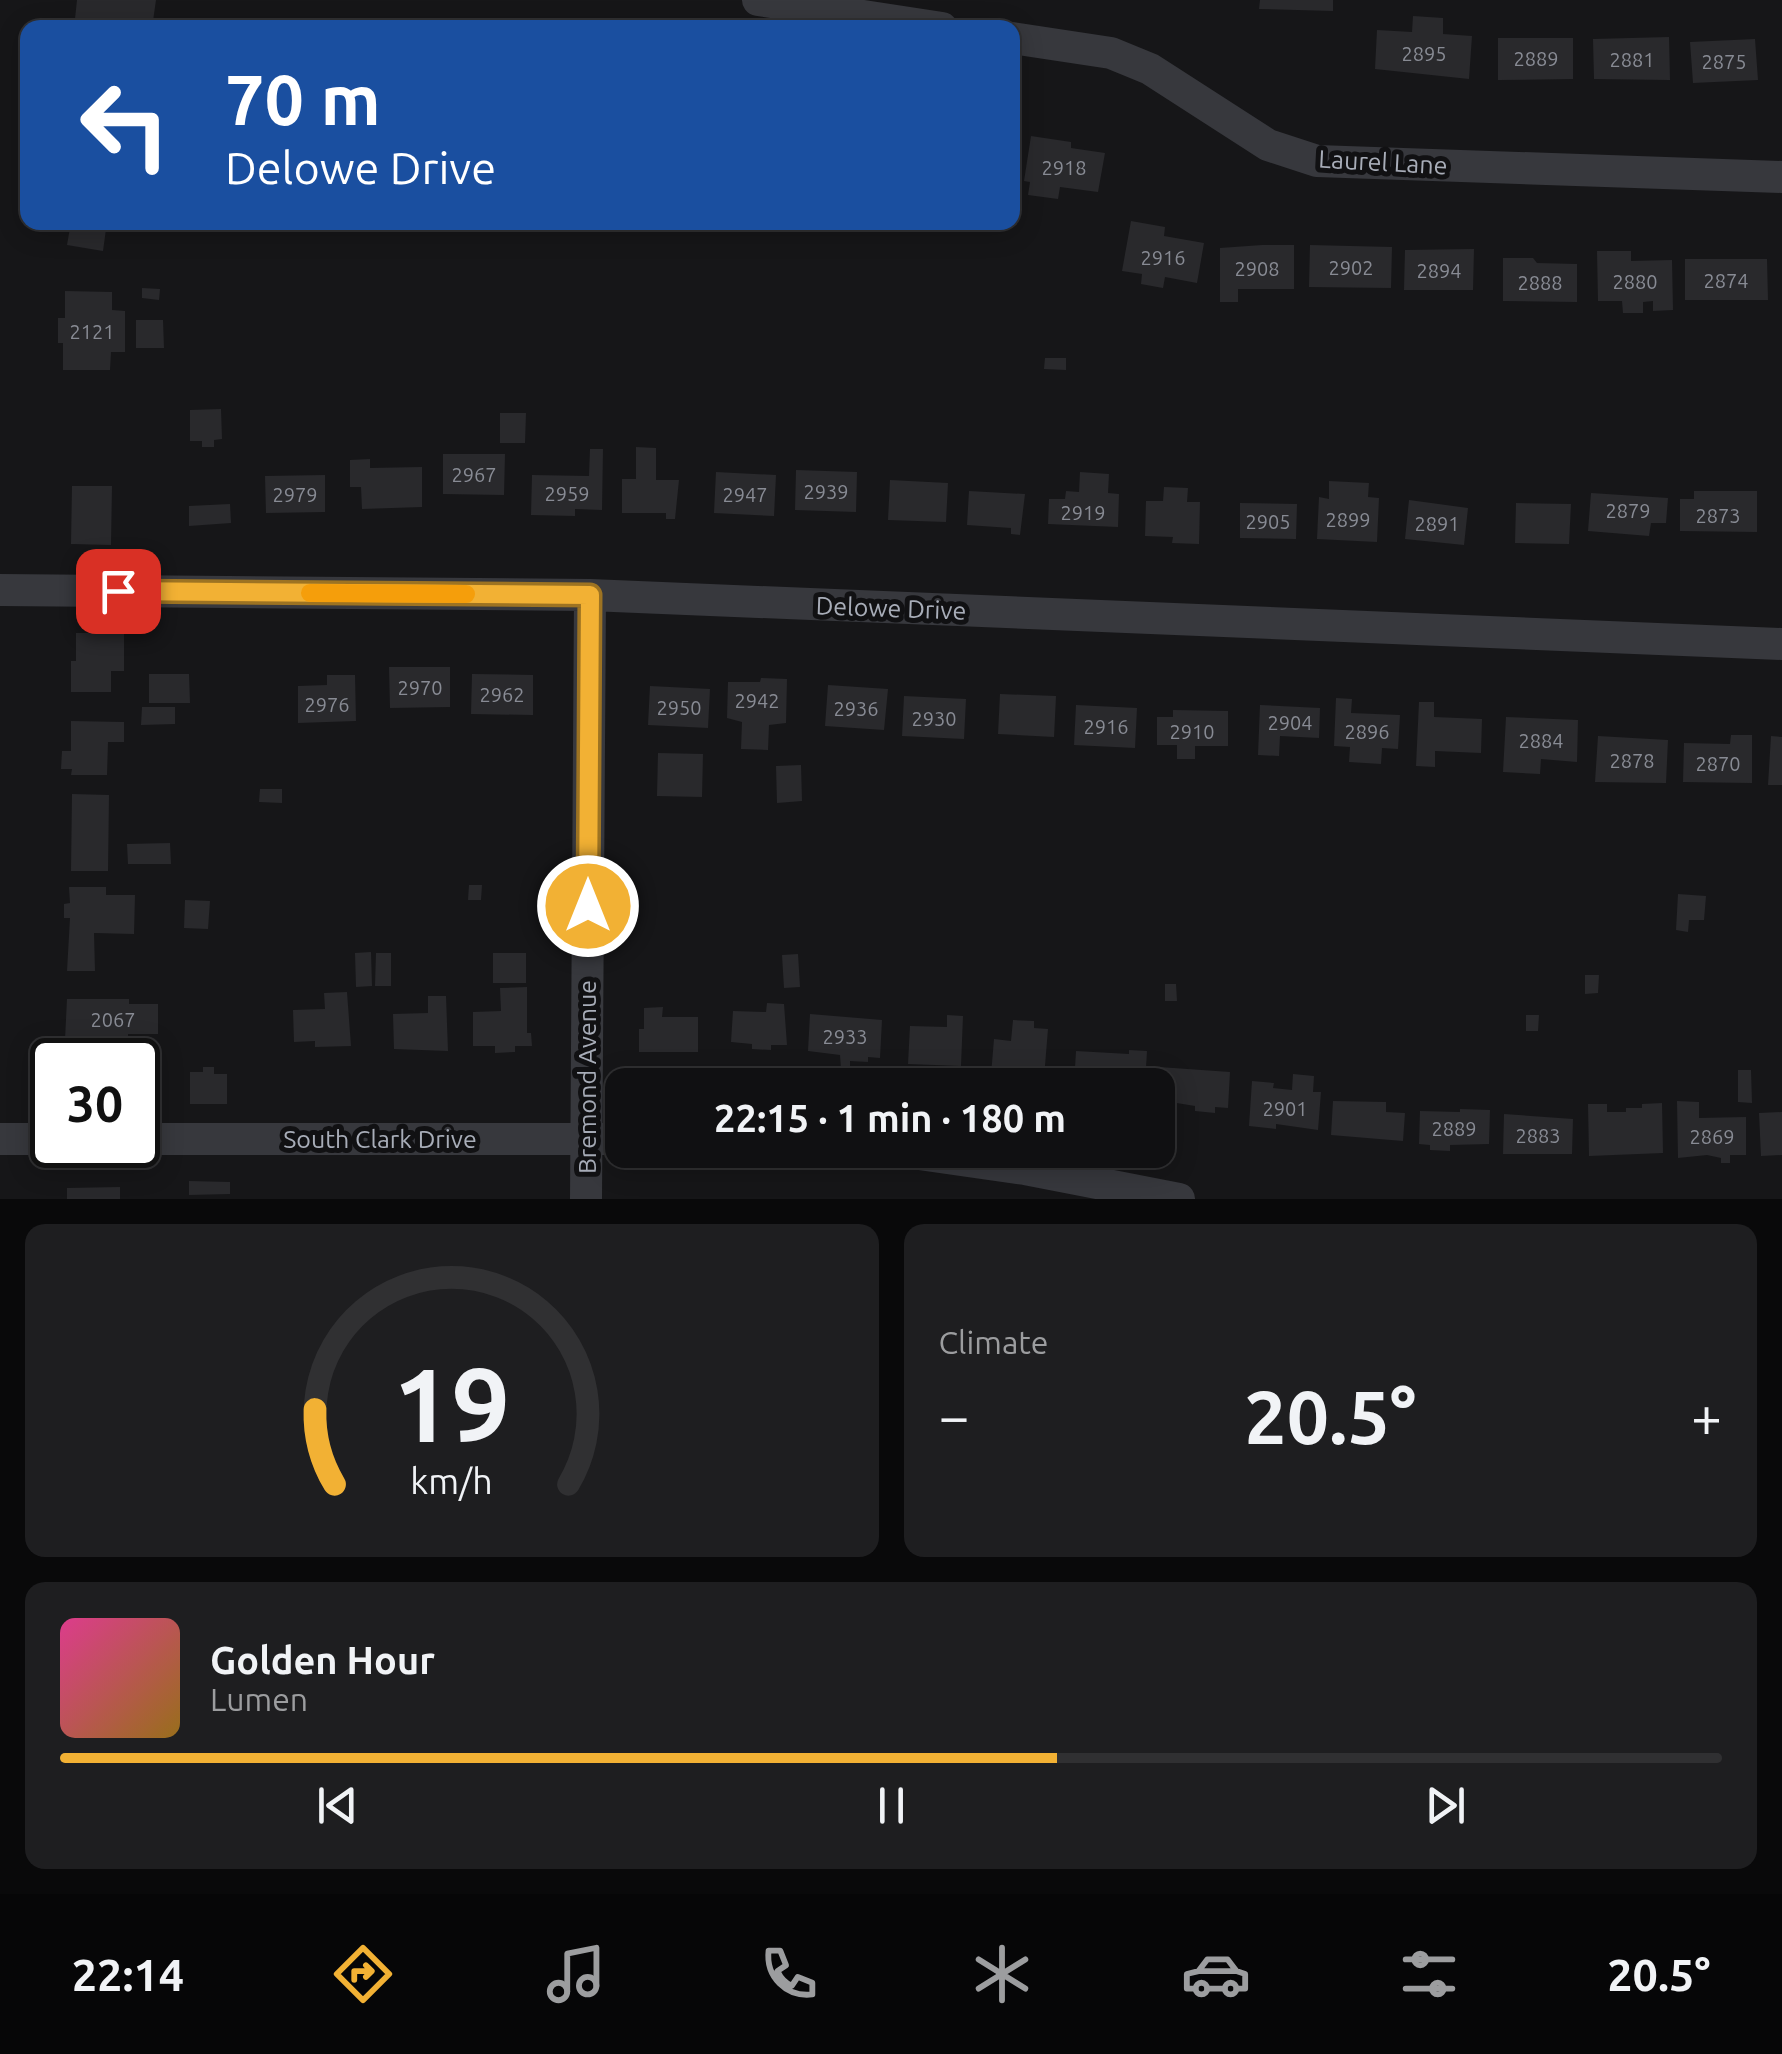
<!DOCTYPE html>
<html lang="en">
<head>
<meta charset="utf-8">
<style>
  body { margin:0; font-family:Ubuntu,sans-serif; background:#1e1e20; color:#f1f3f6; height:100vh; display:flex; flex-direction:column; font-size:38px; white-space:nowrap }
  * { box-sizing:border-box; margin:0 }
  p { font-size:32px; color:#9c9d9f }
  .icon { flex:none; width:55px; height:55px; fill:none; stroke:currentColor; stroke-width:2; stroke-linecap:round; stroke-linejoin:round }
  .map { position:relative; height:1199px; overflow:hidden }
  .sheet { display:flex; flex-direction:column; gap:25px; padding:25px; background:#09090a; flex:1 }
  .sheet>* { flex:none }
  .guide { position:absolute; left:20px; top:20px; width:1000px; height:210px; border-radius:20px; box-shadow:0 5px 25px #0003,0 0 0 2px #303032; background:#1a4fa0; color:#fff; overflow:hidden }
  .speed { position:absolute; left:30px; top:1038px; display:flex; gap:20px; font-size:50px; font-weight:700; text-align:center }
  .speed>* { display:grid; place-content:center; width:130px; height:130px; border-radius:50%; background:#101012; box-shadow:0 5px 25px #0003,0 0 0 2px #303032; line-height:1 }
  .speed .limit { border:5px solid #111; border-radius:15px; background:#fff; color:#111 }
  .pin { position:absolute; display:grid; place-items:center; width:85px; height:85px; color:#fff; margin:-42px; border-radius:20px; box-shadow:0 5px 15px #0006 }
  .me { position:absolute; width:110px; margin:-55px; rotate:0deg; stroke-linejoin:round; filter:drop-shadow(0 0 8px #0008) }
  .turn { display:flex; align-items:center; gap:35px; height:210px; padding:0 40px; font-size:45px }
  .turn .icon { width:130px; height:130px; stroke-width:2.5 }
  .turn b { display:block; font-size:70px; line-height:85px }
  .big { font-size:75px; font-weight:600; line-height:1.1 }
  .sheet .tile { flex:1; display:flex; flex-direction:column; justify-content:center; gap:15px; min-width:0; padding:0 35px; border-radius:20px; background:#1e1e20 }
  .sheet .dial { align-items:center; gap:0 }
  .dial svg { height:260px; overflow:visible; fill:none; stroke:#303032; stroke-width:7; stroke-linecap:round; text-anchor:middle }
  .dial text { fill:#f1f3f6; stroke:none }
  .song { display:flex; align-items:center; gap:30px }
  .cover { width:120px; height:120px; border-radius:15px; background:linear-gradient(135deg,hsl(330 70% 55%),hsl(40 70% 35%)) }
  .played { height:10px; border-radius:5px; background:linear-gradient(90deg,#f2b134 60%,#303032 60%) }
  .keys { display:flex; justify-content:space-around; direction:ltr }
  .heat { display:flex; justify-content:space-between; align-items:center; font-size:55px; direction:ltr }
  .sheet .tiles { flex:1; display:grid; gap:25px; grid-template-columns:1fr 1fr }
  .tile:last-child { grid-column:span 2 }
  .trip { position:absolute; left:605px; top:1068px; width:570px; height:100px; border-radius:20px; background:#101012; box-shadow:0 5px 25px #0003,0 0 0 2px #303032; font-weight:600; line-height:100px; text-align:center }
  .menu { display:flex; height:160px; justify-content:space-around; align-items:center; background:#060607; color:#9c9d9f }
  .menu .icon { width:70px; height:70px }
  .menu .on { color:#f2b134 }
  .menu b { font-size:45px; color:#f1f3f6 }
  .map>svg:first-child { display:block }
</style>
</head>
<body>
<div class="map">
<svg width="1782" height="1199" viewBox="0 0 1782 1199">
  <rect width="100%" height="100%" fill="#161618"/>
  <path fill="#29292c" d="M 77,0 L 156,0 L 152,28 L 74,28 Z
    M 1260,0 L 1333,0 L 1333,11 L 1259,9 Z
    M 1413,16 L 1443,18 L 1443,34 L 1472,36 L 1469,79 L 1375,69 L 1377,30 L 1412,32 Z
    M 186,19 L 210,23 L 209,28 L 185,28 Z
    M 1669,37 L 1670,80 L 1594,79 L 1593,39 Z
    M 1498,38 L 1573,38 L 1573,79 L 1498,80 Z
    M 1755,39 L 1758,80 L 1693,83 L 1690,42 Z
    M 1031,136 L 1071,142 L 1071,148 L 1105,153 L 1098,192 L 1060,187 L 1058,199 L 1028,195 L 1030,182 L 1024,181 Z
    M 1131,221 L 1165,227 L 1164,236 L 1204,243 L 1197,283 L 1165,277 L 1163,288 L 1141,284 L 1142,274 L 1122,271 Z
    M 71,222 L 107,222 L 103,251 L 67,245 Z
    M 1262,245 L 1294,245 L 1294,289 L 1238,289 L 1238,302 L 1220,302 L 1220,248 Z
    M 1310,245 L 1392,247 L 1391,288 L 1309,287 Z
    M 1474,249 L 1473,290 L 1404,290 L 1405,250 Z
    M 1597,251 L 1631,251 L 1631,261 L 1672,260 L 1673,310 L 1653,311 L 1653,301 L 1643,302 L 1643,313 L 1623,313 L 1622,301 L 1598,301 Z
    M 1503,258 L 1533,258 L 1537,263 L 1577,264 L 1577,302 L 1503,301 Z
    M 1685,259 L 1767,259 L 1768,300 L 1685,300 Z
    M 142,288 L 160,289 L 159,300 L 142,298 Z
    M 65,291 L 112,292 L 112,310 L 125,311 L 125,352 L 111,352 L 110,370 L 63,370 L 63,343 L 58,343 L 58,318 L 65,318 Z
    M 136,320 L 163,320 L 164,348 L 136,348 Z
    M 1045,358 L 1066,358 L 1066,370 L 1044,369 Z
    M 221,409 L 222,439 L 214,440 L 214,447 L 202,447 L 202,441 L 190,441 L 190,410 Z
    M 500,413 L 526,413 L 525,443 L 500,443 Z
    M 636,447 L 656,448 L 656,480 L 679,480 L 675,519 L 666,519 L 666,513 L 622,513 L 622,479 L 636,479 Z
    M 590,449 L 603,449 L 602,510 L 575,509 L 575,516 L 531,515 L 532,475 L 589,476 Z
    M 443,454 L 505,454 L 504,495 L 443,494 Z
    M 370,459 L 370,468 L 422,467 L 422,507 L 362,509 L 361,487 L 350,487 L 350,460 Z
    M 796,470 L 857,472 L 856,512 L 795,510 Z
    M 716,472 L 776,475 L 774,516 L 714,513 Z
    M 1080,472 L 1109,474 L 1108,493 L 1119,494 L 1118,527 L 1048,524 L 1049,499 L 1065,499 L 1066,491 L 1079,492 Z
    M 325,475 L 325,512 L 266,513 L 265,476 Z
    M 890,480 L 948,483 L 946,522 L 888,520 Z
    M 1329,481 L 1369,483 L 1368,497 L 1379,498 L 1377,542 L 1317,539 L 1319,497 L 1329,499 Z
    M 72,486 L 112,486 L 111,545 L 71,544 Z
    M 1164,487 L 1188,488 L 1187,502 L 1200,502 L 1199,544 L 1172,543 L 1173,537 L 1145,536 L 1146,501 L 1163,501 Z
    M 969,491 L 1025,494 L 1020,535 L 1011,534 L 1011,528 L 967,525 Z
    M 1694,491 L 1757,491 L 1757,532 L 1680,531 L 1680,499 L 1694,499 Z
    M 1591,493 L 1668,498 L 1666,523 L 1651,523 L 1649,536 L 1588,531 Z
    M 1409,500 L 1468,508 L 1464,545 L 1405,539 Z
    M 1240,503 L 1297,504 L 1296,539 L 1240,538 Z
    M 1516,503 L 1571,504 L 1569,544 L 1515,543 Z
    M 230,504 L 231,523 L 189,526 L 189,506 Z
    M 76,633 L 124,633 L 124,671 L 111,671 L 111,692 L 71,692 L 71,661 L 76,661 Z
    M 389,667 L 450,667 L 450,707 L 390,708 Z
    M 149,674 L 189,674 L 190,703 L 149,703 Z
    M 472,674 L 533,675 L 533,715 L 471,714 Z
    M 327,675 L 355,675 L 356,721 L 298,723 L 298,686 L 327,685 Z
    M 761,678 L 787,679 L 786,723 L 769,725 L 768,750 L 741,749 L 742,722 L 727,718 L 728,682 L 760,682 Z
    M 828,685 L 888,689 L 884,730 L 825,726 Z
    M 650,686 L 710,689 L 708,728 L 648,725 Z
    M 1000,694 L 1056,696 L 1054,737 L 998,734 Z
    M 904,696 L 966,699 L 964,739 L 902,736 Z
    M 1336,698 L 1352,699 L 1351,713 L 1400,715 L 1398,749 L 1382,748 L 1381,764 L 1349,762 L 1350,747 L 1334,746 Z
    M 1419,702 L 1434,702 L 1434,717 L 1482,719 L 1481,753 L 1435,751 L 1435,767 L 1416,766 Z
    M 1076,705 L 1137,708 L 1135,748 L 1074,745 Z
    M 1260,705 L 1320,708 L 1319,738 L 1280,736 L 1279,756 L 1258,755 Z
    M 142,707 L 175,707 L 175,724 L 141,725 Z
    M 1173,710 L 1228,711 L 1228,746 L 1195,746 L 1195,759 L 1177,759 L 1177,745 L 1157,745 L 1157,717 L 1173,717 Z
    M 1506,717 L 1578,720 L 1577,762 L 1541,759 L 1540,774 L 1503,772 Z
    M 71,721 L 124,722 L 124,742 L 108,742 L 107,775 L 71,775 L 72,769 L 61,769 L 62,751 L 71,751 Z
    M 1731,735 L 1752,735 L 1752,783 L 1683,782 L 1684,743 L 1730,744 Z
    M 1598,736 L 1668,740 L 1666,783 L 1595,782 Z
    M 1771,736 L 1782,737 L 1782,785 L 1768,785 Z
    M 658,753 L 703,754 L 702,797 L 657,796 Z
    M 801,765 L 802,801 L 777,803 L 776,766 Z
    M 260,789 L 282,789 L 282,803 L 259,802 Z
    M 72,794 L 109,795 L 108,871 L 71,871 Z
    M 170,843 L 171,864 L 128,864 L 127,844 Z
    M 469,885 L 482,885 L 481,900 L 468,900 Z
    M 69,887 L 106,887 L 106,895 L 135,895 L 134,934 L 94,933 L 95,971 L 67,971 L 70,918 L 64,918 L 64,904 L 70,903 Z
    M 1678,894 L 1706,896 L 1704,920 L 1689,920 L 1688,932 L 1676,930 Z
    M 185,900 L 210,901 L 208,929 L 184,928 Z
    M 371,952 L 372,986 L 356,987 L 355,953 Z
    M 376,953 L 391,953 L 391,986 L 375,986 Z
    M 493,953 L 526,953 L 526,983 L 493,983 Z
    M 798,954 L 800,987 L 784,988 L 782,955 Z
    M 1585,975 L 1599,975 L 1598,993 L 1585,994 Z
    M 1165,984 L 1176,984 L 1177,1001 L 1165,1001 Z
    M 527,987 L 527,1033 L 531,1033 L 532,1046 L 515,1046 L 515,1052 L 495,1053 L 495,1046 L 473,1046 L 473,1012 L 501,1011 L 500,988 Z
    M 347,992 L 351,1046 L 315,1047 L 315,1041 L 294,1042 L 293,1010 L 325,1009 L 324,993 Z
    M 428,996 L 446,996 L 448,1051 L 394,1049 L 393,1014 L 428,1013 Z
    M 67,999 L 129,999 L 129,1004 L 158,1004 L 158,1034 L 128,1034 L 128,1039 L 88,1039 L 91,1060 L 64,1060 Z
    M 767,1003 L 784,1004 L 787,1045 L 771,1045 L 771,1050 L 752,1049 L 752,1044 L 731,1042 L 733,1011 L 766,1012 Z
    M 663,1007 L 662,1017 L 698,1017 L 698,1052 L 639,1052 L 639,1029 L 644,1029 L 644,1008 Z
    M 810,1014 L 882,1020 L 880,1058 L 868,1057 L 868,1062 L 850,1061 L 850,1070 L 841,1069 L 840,1055 L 808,1051 Z
    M 947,1015 L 963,1016 L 961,1066 L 908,1064 L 910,1026 L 947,1027 Z
    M 1526,1015 L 1539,1015 L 1538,1031 L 1526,1031 Z
    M 1013,1020 L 1034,1021 L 1034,1028 L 1048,1029 L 1044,1078 L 1019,1076 L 1018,1082 L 1009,1081 L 1010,1077 L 991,1075 L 994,1039 L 1011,1041 Z
    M 1129,1050 L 1147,1051 L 1145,1085 L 1074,1085 L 1076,1051 L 1129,1054 Z
    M 203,1067 L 214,1067 L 214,1074 L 227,1074 L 227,1104 L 190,1104 L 190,1072 L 203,1072 Z
    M 1159,1067 L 1230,1072 L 1228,1108 L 1215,1107 L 1215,1113 L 1195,1111 L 1195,1106 L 1158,1100 Z
    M 1738,1070 L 1751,1070 L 1752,1103 L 1738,1102 Z
    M 1293,1074 L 1314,1076 L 1313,1092 L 1321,1092 L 1318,1130 L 1276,1124 L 1276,1129 L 1249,1126 L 1252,1081 L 1274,1083 L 1273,1088 L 1292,1090 Z
    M 1333,1101 L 1386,1102 L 1386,1112 L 1405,1113 L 1403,1141 L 1331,1135 Z
    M 1677,1101 L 1699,1102 L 1699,1118 L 1746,1117 L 1746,1155 L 1730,1155 L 1730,1163 L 1721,1163 L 1721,1158 L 1707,1155 L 1678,1158 Z
    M 1662,1103 L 1663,1153 L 1589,1156 L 1588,1104 L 1607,1104 L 1607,1112 L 1626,1112 L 1626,1108 L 1642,1108 L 1642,1104 Z
    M 1460,1109 L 1490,1110 L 1489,1144 L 1450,1145 L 1450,1151 L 1430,1150 L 1430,1145 L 1419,1144 L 1420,1111 L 1460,1112 Z
    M 1782,1112 L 1782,1155 L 1761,1156 L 1759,1113 Z
    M 1504,1114 L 1573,1119 L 1572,1154 L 1503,1154 Z
    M 189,1181 L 230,1182 L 230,1194 L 189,1195 Z
    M 120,1187 L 120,1199 L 67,1199 L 67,1188 Z"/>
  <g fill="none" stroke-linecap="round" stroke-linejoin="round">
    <path stroke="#37383d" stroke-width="32" d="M 758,0 L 942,28
      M 1012,38 L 1111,53 L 1150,69 L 1268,145 L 1317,161 L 1782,177
      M 0,590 L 590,595 L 1782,644
      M 0,1139 L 52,1139
      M 138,1139 L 622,1139
      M 891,1150 L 1025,1169 L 1179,1199
      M 586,1199 L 590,595"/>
  </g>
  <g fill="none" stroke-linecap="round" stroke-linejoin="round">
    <defs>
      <path id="route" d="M 118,591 L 590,595 L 588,906"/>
    </defs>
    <use href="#route" stroke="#9d7322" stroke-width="25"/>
    <use href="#route" stroke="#f2b134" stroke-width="18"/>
    <path stroke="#f59e0b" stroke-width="18" d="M 310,593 L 466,594"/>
  </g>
  <g text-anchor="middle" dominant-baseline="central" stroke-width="10" stroke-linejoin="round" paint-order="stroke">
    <g font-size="20" fill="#888b94">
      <text x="1424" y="53">2895</text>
      <text x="1536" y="58">2889</text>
      <text x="1632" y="59">2881</text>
      <text x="1724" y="61">2875</text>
      <text x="1064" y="167">2918</text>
      <text x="1163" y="257">2916</text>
      <text x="1351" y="267">2902</text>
      <text x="1257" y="268">2908</text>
      <text x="1439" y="270">2894</text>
      <text x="1726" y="280">2874</text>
      <text x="1635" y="281">2880</text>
      <text x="1540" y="282">2888</text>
      <text x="92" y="331">2121</text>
      <text x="474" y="474">2967</text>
      <text x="826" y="491">2939</text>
      <text x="567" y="493">2959</text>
      <text x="295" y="494">2979</text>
      <text x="745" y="494">2947</text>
      <text x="1628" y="510">2879</text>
      <text x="1083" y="512">2919</text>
      <text x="1718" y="515">2873</text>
      <text x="1348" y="519">2899</text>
      <text x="1268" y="521">2905</text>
      <text x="1437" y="523">2891</text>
      <text x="420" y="687">2970</text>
      <text x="502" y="694">2962</text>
      <text x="757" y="700">2942</text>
      <text x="327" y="704">2976</text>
      <text x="679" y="707">2950</text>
      <text x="856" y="708">2936</text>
      <text x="934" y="718">2930</text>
      <text x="1290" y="722">2904</text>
      <text x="1106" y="726">2916</text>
      <text x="1192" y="731">2910</text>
      <text x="1367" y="731">2896</text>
      <text x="1541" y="740">2884</text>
      <text x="1632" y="760">2878</text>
      <text x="1718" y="763">2870</text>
      <text x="113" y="1019">2067</text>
      <text x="845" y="1036">2933</text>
      <text x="1285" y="1108">2901</text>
      <text x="1454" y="1128">2889</text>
      <text x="1538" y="1135">2883</text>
      <text x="1712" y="1136">2869</text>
    </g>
    <g font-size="25" fill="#a8adb8" stroke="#111113">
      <text transform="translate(1383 162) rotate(3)">Laurel Lane</text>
      <text transform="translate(891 608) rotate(2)">Delowe Drive</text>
      <text transform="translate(587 1077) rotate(-90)">Bremond Avenue</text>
      <text x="380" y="1139">South Clark Drive</text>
    </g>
  </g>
</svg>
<div class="speed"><div class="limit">30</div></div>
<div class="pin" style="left:118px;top:591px;background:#d93025"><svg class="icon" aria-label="arrive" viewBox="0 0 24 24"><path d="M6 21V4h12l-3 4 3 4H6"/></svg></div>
<svg class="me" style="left:588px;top:906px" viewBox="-20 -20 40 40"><circle r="17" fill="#f2b134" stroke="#fff" stroke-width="3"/><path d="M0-11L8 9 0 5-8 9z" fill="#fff"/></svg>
<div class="trip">22:15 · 1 min · 180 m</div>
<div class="guide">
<div class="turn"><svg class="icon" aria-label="left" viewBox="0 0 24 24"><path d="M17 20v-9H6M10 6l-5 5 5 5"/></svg><div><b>70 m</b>Delowe Drive</div></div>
</div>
</div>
<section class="sheet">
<div class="tiles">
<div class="tile dial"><svg viewBox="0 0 100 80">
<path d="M14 69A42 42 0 1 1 86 69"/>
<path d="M14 69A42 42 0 0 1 8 46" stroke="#f2b134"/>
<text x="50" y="56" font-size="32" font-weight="700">19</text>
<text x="50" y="72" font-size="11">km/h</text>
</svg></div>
<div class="tile"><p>Climate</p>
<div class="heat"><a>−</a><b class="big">20.5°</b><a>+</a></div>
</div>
<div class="tile">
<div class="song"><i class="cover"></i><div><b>Golden Hour</b><p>Lumen</p></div></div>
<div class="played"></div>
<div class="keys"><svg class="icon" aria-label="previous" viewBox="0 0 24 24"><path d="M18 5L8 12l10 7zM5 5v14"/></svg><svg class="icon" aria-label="pause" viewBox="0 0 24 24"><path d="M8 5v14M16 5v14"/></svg><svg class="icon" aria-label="next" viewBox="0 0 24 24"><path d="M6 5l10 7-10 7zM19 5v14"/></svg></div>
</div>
</div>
</section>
<nav class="menu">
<b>22:14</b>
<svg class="icon on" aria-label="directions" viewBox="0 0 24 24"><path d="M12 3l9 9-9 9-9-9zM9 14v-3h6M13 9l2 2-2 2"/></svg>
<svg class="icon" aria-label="music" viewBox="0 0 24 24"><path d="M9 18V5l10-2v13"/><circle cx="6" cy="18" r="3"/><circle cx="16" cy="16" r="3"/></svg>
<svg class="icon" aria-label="phone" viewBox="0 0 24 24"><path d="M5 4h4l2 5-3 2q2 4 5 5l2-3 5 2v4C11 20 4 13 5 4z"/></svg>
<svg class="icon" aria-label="climate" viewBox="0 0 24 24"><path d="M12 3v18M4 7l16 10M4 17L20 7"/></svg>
<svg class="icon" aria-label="car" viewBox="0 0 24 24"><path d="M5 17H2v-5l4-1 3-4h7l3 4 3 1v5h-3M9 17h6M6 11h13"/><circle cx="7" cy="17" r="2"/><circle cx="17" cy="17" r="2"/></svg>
<svg class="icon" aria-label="filters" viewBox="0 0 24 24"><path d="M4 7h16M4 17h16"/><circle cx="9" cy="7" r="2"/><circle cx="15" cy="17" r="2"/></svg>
<b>20.5°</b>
</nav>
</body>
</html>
